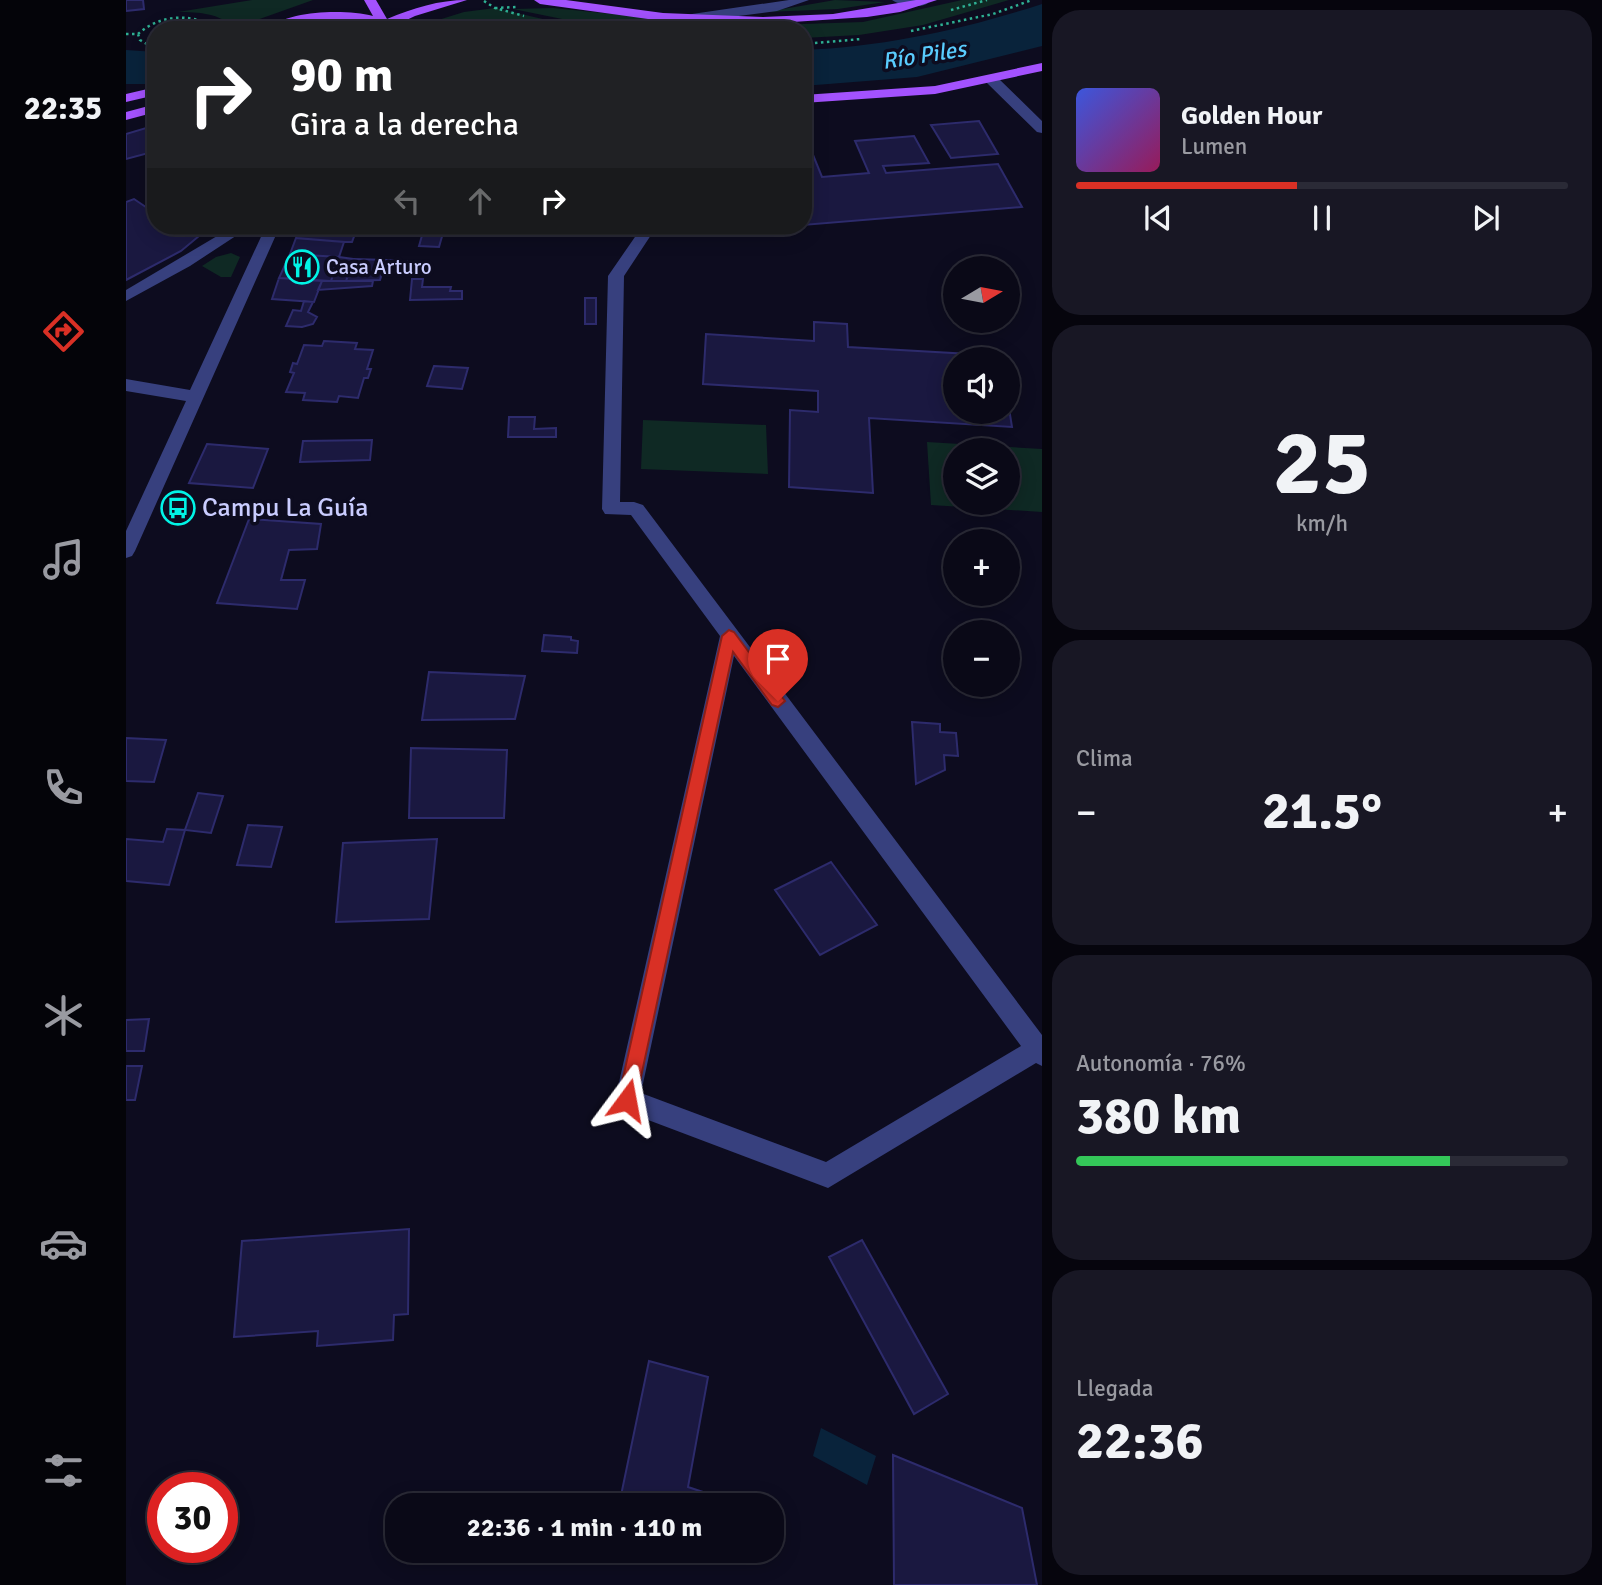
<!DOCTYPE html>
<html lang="es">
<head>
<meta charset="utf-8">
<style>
  body { margin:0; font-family:Signika,sans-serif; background:#181724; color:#f1f3f6; height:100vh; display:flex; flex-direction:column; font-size:26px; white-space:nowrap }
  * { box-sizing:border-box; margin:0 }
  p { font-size:23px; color:#999aa1 }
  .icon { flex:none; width:38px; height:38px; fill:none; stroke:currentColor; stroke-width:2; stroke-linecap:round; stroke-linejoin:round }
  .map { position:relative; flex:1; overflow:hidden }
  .sheet { display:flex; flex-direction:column; gap:10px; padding:10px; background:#06050d; width:560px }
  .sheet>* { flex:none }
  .banner { position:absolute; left:21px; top:21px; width:665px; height:214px; border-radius:28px; box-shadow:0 4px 18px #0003,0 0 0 2px #2a2a36; background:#202124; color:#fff; overflow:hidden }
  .needle { width:46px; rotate:80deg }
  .buttons { position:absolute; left:817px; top:256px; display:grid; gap:14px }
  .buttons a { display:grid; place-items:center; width:77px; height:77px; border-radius:50%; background:#0a0917; box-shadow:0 4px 18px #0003,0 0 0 2px #2a2a36; font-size:35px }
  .speed { position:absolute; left:21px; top:1472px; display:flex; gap:14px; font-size:35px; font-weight:700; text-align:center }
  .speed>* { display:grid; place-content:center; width:91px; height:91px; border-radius:50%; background:#0a0917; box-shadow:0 4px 18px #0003,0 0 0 2px #2a2a36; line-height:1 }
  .speed .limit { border:10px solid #d22; background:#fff; color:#111 }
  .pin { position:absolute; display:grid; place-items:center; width:60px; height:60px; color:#fff; margin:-72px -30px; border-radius:50% 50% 50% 0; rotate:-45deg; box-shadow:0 0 7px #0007 }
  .pin .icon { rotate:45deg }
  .me { position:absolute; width:77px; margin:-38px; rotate:13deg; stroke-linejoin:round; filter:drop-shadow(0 0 5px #0008) }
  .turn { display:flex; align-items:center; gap:24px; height:147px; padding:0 28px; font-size:32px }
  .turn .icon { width:91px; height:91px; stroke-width:2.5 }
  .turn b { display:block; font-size:49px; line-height:60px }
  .lanes { display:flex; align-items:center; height:66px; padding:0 28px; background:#0003; justify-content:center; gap:35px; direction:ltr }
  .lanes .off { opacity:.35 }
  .big { font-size:52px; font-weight:700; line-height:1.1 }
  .sheet .card { flex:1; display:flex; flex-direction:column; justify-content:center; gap:10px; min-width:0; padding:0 24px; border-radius:28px; background:#181724 }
  .sheet .dial { align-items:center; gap:0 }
  .dial b { font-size:91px; line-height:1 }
  .song { display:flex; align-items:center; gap:21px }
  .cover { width:84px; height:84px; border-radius:10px; background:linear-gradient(135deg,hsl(230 70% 55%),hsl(330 70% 35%)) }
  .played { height:7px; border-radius:4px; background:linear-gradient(90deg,#d93025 45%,#2a2a36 45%) }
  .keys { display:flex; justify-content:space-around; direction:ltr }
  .heat { display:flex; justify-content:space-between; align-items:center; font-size:38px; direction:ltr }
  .charge { height:10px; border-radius:5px; background:linear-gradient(90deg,#34c759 76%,#2a2a36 0) }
  .trip { position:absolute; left:259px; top:1493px; width:399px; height:70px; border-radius:28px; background:#0a0917; box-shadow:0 4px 18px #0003,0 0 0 2px #2a2a36; font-weight:700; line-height:70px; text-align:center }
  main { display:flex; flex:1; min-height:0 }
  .tabs { display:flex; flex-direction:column; width:126px; justify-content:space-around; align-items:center; background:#040409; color:#999aa1 }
  .tabs .icon { width:49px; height:49px }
  .tabs .active { color:#d93025 }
  .tabs b { font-size:32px; color:#f1f3f6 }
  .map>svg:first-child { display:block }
</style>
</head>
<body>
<main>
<nav class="tabs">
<b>22:35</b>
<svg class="icon active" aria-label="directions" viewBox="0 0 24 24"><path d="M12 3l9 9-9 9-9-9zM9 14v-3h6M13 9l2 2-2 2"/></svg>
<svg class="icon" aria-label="music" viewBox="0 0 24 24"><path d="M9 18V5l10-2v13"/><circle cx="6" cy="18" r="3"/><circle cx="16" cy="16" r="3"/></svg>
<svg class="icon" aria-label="phone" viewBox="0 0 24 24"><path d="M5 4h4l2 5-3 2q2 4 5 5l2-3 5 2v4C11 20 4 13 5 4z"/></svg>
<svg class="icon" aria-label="climate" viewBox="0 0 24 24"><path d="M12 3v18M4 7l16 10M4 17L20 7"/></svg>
<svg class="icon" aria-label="car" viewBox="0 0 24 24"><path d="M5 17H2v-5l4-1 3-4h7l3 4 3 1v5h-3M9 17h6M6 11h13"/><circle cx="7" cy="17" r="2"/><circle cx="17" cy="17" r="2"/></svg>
<svg class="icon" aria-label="filters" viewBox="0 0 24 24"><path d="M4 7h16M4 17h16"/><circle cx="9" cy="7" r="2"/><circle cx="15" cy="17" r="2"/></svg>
</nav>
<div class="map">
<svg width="916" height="1585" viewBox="0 0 916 1585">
  <rect width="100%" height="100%" fill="#0d0c1f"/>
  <path fill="#0f2924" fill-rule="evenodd" d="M 126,0 L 187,0 L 108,28 C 94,13 72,12 52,12 Z
    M 709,0 L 759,2 L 712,9 L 640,12 Z
    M 836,0 L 883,0 L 797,25 L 733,35 L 677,38 L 677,30 L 469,30 L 441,20 L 387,9 L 427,8 L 586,24 L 649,25 L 737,22 Z
    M 369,8 L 447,26 L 458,30 L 296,30 L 293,26 L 338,12 Z
    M 105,253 L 114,257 L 105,277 L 95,277 L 76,266 L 90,257 Z
    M 517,420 L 640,425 L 642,474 L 515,469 Z
    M 801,442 L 916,449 L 916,512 L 805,505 ZM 830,450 L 882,450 L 882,502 L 830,502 Z"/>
  <path fill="#09233b" d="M 916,4 L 916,46 L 791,77 L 677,86 L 677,50 C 758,47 839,29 916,4 Z
    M 0,50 L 30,52 L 30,84 L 0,84 Z
    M 695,1428 L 750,1456 L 741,1485 L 687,1456 Z"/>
  <path fill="#1a1840" stroke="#2d2b6c" stroke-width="2" d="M 0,0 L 17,0 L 18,9 L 0,11 Z
    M 853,121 L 872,154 L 825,158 L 805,125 Z
    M 30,125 L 30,151 L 0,159 L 0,134 Z
    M 788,136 L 803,163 L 757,166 L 760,173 L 872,164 L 896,207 L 677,225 L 677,145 L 683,145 L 696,177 L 743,173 L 729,141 Z
    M 8,199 L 30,214 L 30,226 L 85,226 L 55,251 L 0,280 L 0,202 Z
    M 174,226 L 209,226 L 235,228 L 233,235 L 229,234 L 226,242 L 218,242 L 170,238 Z
    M 299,226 L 319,226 L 317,233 L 297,232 Z
    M 576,226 L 673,226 L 578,234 Z
    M 297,232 L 317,233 L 313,247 L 293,246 Z
    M 170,238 L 218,242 L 213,257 L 164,254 Z
    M 164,254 L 213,257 L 205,281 L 153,278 Z
    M 213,257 L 228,259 L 220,281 L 205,281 Z
    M 228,259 L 260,260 L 254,280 L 220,281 Z
    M 260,260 L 292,262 L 289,274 L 257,272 Z
    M 153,278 L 196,281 L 188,302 L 146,299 Z
    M 286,279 L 297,279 L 296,287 L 325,287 L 324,291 L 336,291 L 336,299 L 284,300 Z
    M 196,281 L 247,281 L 246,286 L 192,290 Z
    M 459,298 L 470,298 L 470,324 L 459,324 Z
    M 178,301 L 187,302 L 182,312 L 191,317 L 187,324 L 176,327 L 160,326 L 167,310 L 175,311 Z
    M 688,322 L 721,324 L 722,347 L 879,356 L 880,359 L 830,359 L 830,411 L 882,411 L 882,402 L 886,427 L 743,418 L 747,493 L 663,487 L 664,410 L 692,412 L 692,391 L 577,384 L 580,334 L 688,341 Z
    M 198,341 L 231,343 L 229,349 L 247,350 L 241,369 L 245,369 L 242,378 L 238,378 L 232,398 L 213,396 L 211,402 L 177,400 L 179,393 L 160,392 L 168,373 L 164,372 L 167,363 L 171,364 L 178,345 L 196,346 Z
    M 308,366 L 342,368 L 336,389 L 301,386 Z
    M 383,417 L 409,417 L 408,429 L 430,428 L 430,437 L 382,437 Z
    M 246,440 L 244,460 L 174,462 L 177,441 Z
    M 81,444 L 142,449 L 127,488 L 63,483 Z
    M 123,519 L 195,524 L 191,549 L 163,550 L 155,580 L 179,580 L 171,609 L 91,603 Z
    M 418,635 L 445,637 L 445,640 L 452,641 L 451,653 L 416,651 Z
    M 303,672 L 399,676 L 389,719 L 296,720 Z
    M 786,722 L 814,724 L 814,732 L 830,733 L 832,756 L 818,755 L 819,770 L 790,784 Z
    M 0,738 L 40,740 L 28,782 L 0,781 Z
    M 285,748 L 381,750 L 378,818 L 283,818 Z
    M 72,793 L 97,796 L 85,833 L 59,830 Z
    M 122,825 L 156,827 L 145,867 L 111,865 Z
    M 41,829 L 59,830 L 43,885 L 0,881 L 0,839 L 37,842 Z
    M 311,839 L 303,919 L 210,922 L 217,843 Z
    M 705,862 L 751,925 L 694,955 L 649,890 Z
    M 23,1019 L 18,1051 L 0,1051 L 0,1020 Z
    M 0,1066 L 16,1066 L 9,1100 L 0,1100 Z
    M 283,1229 L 282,1314 L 268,1315 L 267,1340 L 191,1346 L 192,1331 L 108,1337 L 116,1241 Z
    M 736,1240 L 822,1394 L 788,1414 L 703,1257 Z
    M 523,1361 L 582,1377 L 562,1487 L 598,1499 L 597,1505 L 493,1505 Z
    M 767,1455 L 896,1508 L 911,1585 L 768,1585 Z"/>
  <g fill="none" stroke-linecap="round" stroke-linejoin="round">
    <path stroke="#2eb093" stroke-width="2.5" stroke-dasharray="2.5 3.5" stroke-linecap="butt" d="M 358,1 L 369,8 L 398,16
      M 369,8 L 391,7
      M 825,10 L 861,0
      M 785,31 L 867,14 L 906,0
      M 0,34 L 12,34
      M 12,34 C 34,14 68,12 92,30
      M 12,34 L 14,40 L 29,49
      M 677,44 L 735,39"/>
    <path fill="#37407e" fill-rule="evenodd" d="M 663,0 L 683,0 L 651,11 L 566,22 L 560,18 L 566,14 Z
      M 766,0 L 799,0 L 802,3 C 794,9 774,6 766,0 Z
      M 866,76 L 871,77 L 916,121 L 916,133 L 911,132 L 861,83 L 859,80 Z
      M 108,226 L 125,226 L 64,266 L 0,301 L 0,290 Z
      M 140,226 L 154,226 L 9,551 L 6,556 L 0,558 L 0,531 L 60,401 L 0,391 L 0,379 L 64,390 Z
      M 493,226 L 515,226 L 527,232 L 498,276 L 494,502 L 508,502 L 517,505 L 916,1035 L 916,1066 L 910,1063 L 702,1188 L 501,1112 L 492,1109 L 489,1100 L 594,636 L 505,515 L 479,514 L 476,509 L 482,276 L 511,234 L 495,229 ZM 608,656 L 895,1046 L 700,1162 L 515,1093 Z"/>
    <path fill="#a352fe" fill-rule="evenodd" d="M 238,0 L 250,0 L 261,19 C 287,8 313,0 341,0 L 289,16 L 270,25 L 277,30 C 254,30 234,19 211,19 C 186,19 163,30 139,30 C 163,10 218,9 247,16 Z
      M 408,0 L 440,0 L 537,13 L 637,17 L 707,14 L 790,0 L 811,0 L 774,12 L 741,17 L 637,24 L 522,19 L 414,4 Z
      M 916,63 L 916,71 L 809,94 L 677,103 L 677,95 L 809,86 Z
      M 30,87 L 30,95 L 0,102 L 0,94 Z
      M 30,104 L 30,112 L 0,120 L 0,112 Z"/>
  </g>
  <path fill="#d93025" stroke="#8d1f18" stroke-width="2" d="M 603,630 L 608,632 L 659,701 L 652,707 L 646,705 L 607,652 L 510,1100 L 507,1106 L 501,1109 L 494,1106 L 492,1100 L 596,636 Z"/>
  <defs>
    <symbol id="restaurant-ring" viewBox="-11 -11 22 22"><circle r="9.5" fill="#0d0c1f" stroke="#01f4e6" stroke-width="1.5"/><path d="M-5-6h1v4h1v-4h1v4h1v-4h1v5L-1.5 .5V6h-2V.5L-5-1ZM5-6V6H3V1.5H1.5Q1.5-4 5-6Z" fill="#01f4e6"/></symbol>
    <symbol id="bus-ring" viewBox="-11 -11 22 22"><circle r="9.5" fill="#0d0c1f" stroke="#01f4e6" stroke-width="1.5"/><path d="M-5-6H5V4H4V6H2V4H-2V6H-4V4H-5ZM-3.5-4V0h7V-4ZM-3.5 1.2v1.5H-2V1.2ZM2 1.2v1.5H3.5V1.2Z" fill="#01f4e6"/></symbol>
  </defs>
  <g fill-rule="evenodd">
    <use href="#restaurant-ring" x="157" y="248" width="38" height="38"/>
    <use href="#bus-ring" x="33" y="489" width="38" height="38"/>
  </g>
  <g text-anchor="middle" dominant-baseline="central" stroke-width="7" stroke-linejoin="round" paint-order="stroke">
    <g font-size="21" fill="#cacdff" stroke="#0d0c1f" text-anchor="start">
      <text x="200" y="267">Casa Arturo</text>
    </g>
    <g font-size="23" font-style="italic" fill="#59ccfe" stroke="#0d0c1f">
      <text transform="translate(798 55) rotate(-9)">Río Piles</text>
    </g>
    <g font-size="26" fill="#cacdff" stroke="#0d0c1f" text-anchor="start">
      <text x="76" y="508">Campu La Guía</text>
    </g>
  </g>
</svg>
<div class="buttons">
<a><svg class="needle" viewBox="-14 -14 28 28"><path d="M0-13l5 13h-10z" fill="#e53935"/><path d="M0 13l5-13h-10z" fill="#999aa1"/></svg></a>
<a><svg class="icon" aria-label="sound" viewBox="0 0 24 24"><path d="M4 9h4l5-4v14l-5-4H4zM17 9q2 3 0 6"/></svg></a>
<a><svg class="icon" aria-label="layers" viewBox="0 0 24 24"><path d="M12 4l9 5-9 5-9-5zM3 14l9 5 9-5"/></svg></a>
<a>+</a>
<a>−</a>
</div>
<div class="speed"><div class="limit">30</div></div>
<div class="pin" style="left:652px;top:701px;background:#d93025"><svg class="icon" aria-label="arrive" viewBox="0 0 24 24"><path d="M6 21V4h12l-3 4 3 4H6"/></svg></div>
<svg class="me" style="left:501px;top:1100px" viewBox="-20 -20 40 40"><path d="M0-17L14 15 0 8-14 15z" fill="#d93025" stroke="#fff" stroke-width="4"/></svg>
<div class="trip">22:36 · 1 min · 110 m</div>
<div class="banner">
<div class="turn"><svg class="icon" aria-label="right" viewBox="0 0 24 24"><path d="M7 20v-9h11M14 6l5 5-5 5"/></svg><div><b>90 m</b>Gira a la derecha</div></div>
<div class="lanes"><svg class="icon off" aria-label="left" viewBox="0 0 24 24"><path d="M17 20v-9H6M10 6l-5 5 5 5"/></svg><svg class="icon off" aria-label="ahead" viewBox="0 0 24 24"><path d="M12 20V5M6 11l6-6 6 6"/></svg><svg class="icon" aria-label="right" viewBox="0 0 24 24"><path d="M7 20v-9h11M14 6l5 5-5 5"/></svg></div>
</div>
</div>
<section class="sheet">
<div class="card">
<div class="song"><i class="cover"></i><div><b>Golden Hour</b><p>Lumen</p></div></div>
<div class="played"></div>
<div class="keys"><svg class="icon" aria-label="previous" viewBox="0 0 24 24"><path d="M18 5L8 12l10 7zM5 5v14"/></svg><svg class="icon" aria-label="pause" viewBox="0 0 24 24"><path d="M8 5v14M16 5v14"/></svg><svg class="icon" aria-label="next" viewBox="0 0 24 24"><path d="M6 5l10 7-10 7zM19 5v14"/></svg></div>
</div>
<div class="card dial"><b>25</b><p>km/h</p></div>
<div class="card"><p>Clima</p>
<div class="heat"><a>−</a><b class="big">21.5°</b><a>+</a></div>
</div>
<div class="card"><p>Autonomía · 76%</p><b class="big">380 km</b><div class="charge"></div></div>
<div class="card"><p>Llegada</p><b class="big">22:36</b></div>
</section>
</main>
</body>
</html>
